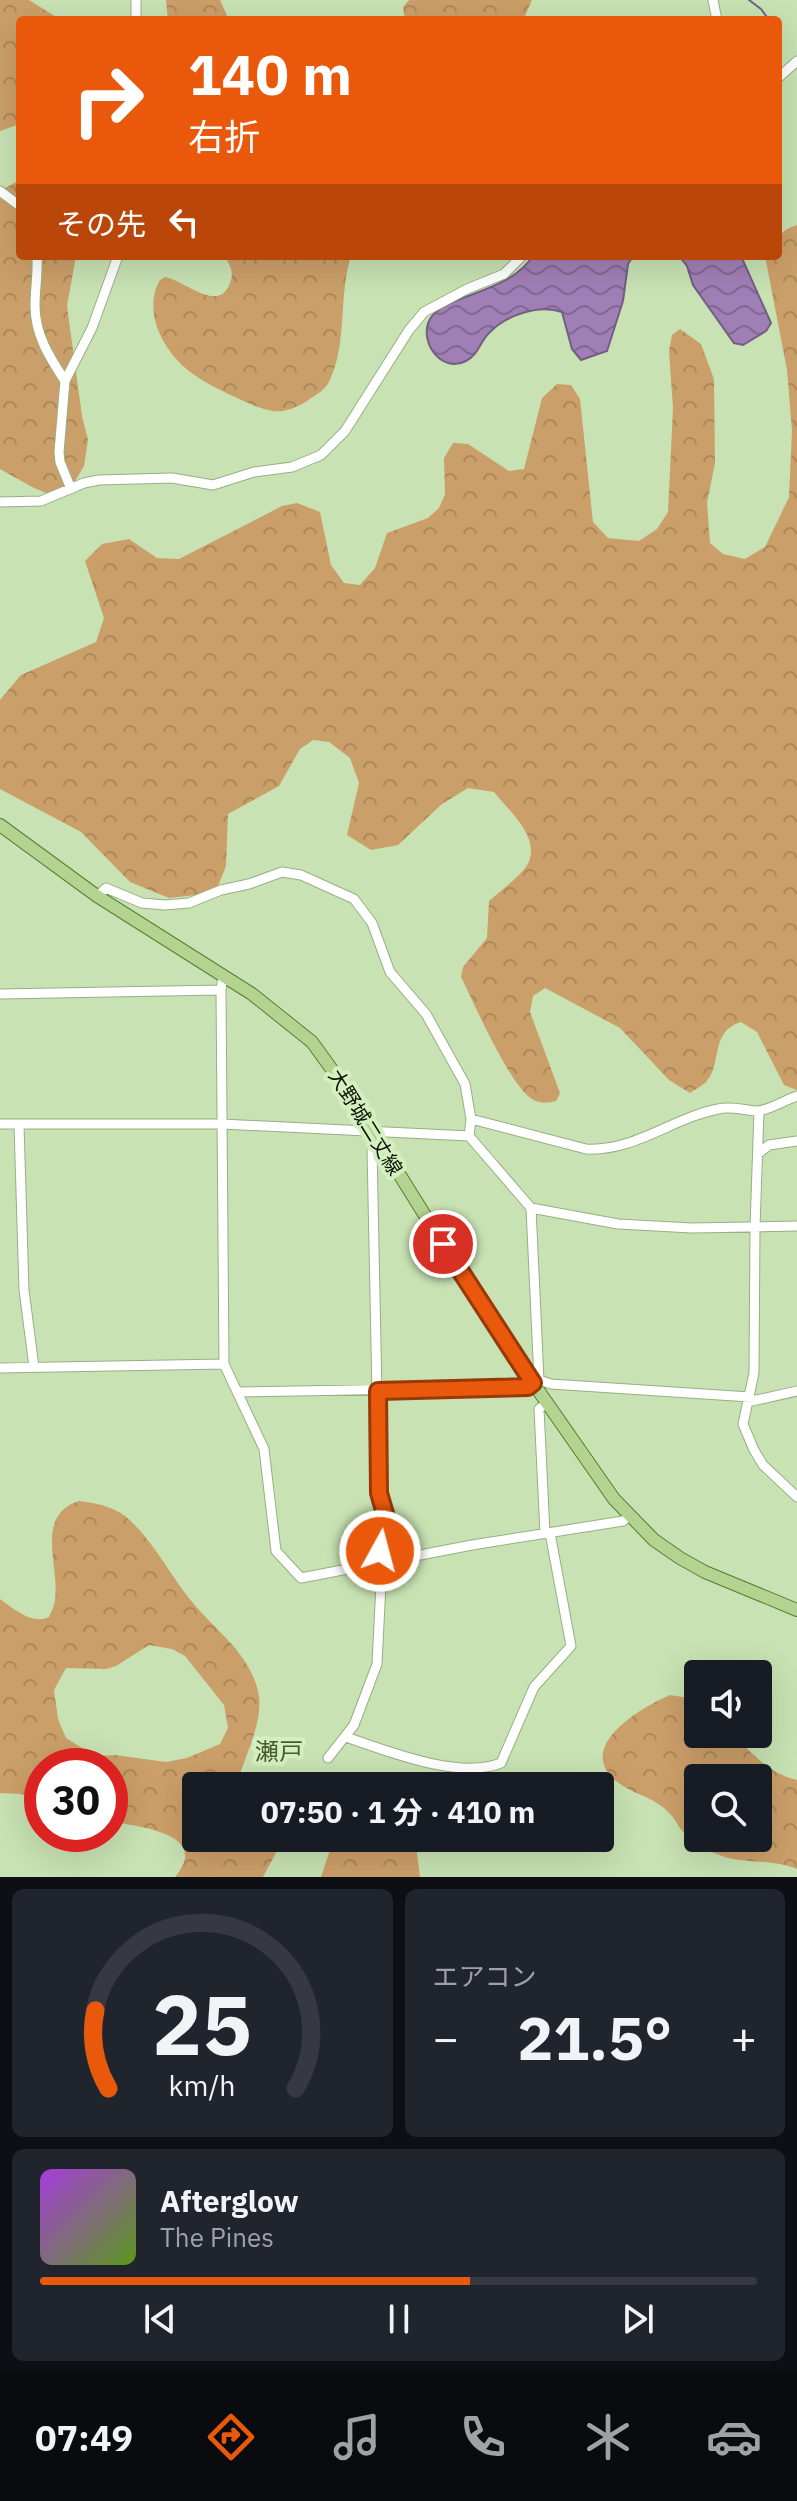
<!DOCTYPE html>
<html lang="ja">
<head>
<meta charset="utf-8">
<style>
  body { margin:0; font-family:"IBM Plex Sans","Noto Sans JP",sans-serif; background:#20242c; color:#f1f3f6; height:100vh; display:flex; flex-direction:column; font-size:30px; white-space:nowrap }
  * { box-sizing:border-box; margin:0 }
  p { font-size:26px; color:#9ea1a6 }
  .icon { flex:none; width:44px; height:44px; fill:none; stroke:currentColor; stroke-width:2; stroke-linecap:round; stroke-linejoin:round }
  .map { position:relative; height:1877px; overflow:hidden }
  .drawer { display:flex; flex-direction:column; gap:12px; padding:12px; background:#0d0f14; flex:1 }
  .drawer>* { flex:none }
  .guide { position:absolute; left:16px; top:16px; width:766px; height:244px; border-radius:8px; box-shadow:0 8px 32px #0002; background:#ea580c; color:#fff; overflow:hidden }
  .tools { position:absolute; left:684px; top:1660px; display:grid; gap:16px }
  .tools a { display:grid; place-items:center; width:88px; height:88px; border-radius:8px; background:#171b24; box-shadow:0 8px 32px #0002; font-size:40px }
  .speed { position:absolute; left:24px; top:1748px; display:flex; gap:16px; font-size:40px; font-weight:700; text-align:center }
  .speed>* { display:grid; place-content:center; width:104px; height:104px; border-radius:50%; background:#171b24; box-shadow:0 8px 32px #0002; line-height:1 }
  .speed .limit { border:12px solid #d22; background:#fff; color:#111 }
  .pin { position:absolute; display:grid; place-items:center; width:68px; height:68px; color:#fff; margin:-34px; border:4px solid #fff; border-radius:50%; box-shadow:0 2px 8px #0007 }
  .me { position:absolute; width:88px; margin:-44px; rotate:7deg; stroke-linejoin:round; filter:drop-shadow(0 0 6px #0008) }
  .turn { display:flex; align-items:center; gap:28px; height:168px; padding:0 40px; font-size:36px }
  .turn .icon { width:104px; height:104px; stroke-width:2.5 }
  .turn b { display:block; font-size:56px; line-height:68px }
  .then { display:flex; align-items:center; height:76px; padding:0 40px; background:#0003; gap:16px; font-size:30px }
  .big { font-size:60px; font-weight:700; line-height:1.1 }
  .drawer .tile { flex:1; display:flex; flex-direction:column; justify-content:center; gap:12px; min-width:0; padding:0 28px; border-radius:12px; background:#20242c }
  .drawer .dial { align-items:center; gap:0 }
  .dial svg { height:208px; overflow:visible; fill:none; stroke:#363941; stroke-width:7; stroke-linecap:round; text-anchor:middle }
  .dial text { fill:#f1f3f6; stroke:none }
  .song { display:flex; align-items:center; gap:24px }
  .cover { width:96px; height:96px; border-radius:12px; background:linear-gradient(135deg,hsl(280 70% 55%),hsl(90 70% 35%)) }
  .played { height:8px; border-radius:4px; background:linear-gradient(90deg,#ea580c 60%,#363941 60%) }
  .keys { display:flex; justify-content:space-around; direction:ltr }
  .heat { display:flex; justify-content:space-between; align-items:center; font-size:44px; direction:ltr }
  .drawer .tiles { flex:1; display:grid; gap:12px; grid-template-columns:1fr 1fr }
  .tile:last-child { grid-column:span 2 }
  .trip { position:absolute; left:182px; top:1772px; width:432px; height:80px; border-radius:8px; background:#171b24; box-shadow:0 8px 32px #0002; font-weight:700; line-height:80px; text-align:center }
  .dock { display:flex; height:128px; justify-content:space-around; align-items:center; background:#090b0e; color:#9ea1a6 }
  .dock .icon { width:56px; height:56px }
  .dock .current { color:#ea580c }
  .dock b { font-size:36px; color:#f1f3f6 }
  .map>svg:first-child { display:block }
</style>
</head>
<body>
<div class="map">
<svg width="797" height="1877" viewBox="0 0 797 1877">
  <defs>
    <pattern id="forest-crowns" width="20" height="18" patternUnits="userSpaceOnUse" patternTransform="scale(2)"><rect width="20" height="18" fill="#cb9f69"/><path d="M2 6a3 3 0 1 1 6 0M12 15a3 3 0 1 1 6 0" fill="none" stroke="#ad8859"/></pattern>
    <pattern id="water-waves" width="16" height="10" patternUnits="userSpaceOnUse" patternTransform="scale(2)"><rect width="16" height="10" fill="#a07fb6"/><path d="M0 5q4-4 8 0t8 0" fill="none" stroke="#816792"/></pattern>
  </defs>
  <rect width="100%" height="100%" fill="#c8e2b3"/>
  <path fill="url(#forest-crowns)" fill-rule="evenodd" d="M 0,0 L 29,0 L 61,20 L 20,20 L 20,124 L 0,131 Z
    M 166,0 L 220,0 L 229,20 L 168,20 Z
    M 409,0 L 532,0 L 523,20 L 405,20 L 403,7 Z
    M 20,180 L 20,256 L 76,256 L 67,306 L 82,416 L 88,440 L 84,466 L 71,488 L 57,493 L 46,493 L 32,487 L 0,469 L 0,191 Z
    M 797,225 L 797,1090 L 784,1085 L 757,1032 L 741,1022 C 709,1032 723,1063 706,1082 C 702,1086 694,1090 690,1093 L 669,1080 L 620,1028 L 545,988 L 533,996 L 530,1012 L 560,1093 L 556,1101 C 546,1103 541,1104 532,1099 C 509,1084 475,1005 461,977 L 463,967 L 487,938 L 489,901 C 501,890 517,879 526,867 C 544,840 509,811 494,792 L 468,788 L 442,804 L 398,845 L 371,850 L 347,835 L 359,783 L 350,758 L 329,742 L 313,740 L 300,749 L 279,786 L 228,814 L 226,866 L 218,886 L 197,895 L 169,898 L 130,882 L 81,832 L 0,789 L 0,700 L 21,675 L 96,642 L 104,618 L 85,561 L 102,544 L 129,539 L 157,558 L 179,559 L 282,506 L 297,503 L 320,512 L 331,565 L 344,583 L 360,585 L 375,568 L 387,533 L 428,518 L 439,508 L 445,494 L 444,458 L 453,443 L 468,444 L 509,471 L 524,469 L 542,398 L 557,384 L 571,385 L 580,399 L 593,522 L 608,538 L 639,541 L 657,529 L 668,512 L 673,408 L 669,351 L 672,335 L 680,329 L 701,344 L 714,379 L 715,463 L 707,503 L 710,543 L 723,554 L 745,559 L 765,547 L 789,497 L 792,431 L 787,370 L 765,256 L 778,256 C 778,238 778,231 797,225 Z
    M 224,256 L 351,256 C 338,297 348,343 329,382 C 325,389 318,394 311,398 C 304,404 293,409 283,411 C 269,413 250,404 237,398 C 220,390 203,382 189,371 C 163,351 142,311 160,280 L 165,277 C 186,281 221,316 231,280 C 234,272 229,263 224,256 Z
    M 79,1501 C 95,1503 112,1506 125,1516 C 153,1539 170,1576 193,1603 C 217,1632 249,1653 258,1691 C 265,1721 244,1757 236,1786 L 196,1786 L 196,1838 L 284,1838 L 263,1877 L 175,1877 C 212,1833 138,1827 110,1821 L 110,1766 L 42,1766 L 42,1801 L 20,1794 L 0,1793 L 0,1599 C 14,1609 32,1625 49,1617 C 51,1612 55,1605 55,1599 C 60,1567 34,1515 79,1501 ZM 149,1645 L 172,1649 L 185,1656 L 224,1705 L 228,1728 L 220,1744 L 187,1758 L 166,1762 L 115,1755 L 100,1756 L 85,1750 L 66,1738 L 58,1719 L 54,1690 L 66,1668 L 106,1669 L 116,1666 Z
    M 670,1695 L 689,1698 L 698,1702 L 698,1734 L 733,1734 C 751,1753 770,1774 797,1780 L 797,1869 C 774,1859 748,1864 725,1857 C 710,1852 693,1844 683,1832 C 676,1823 673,1815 664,1808 C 650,1796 630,1793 616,1781 C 574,1746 642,1707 670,1695 ZM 698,1778 L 758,1778 L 758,1838 L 698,1838 Z
    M 334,1838 L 415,1838 L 420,1877 L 321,1877 Z"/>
  <path fill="url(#water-waves)" stroke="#735f81" stroke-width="2" d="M 533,256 L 633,256 L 628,264 L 623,301 L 607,351 L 581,360 L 572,349 L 562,312 C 539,304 506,315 489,333 C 479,343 479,354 466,361 C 441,374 418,341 430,319 C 444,294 507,295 533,256 Z
    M 679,256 L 741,256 L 771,323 L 766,331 L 743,345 L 734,343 L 693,285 L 687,266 Z"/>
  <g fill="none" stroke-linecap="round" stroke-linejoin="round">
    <path stroke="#735f81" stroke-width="2" d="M 749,0 L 761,9 L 769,20"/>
    <defs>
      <path id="minor" d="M 136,0 L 136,20
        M 713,0 L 717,20
        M 778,78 L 797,61
        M 0,191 L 20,206
        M 37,256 C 38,273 35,289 35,306 C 35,335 50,358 65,381
        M 71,489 L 60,462 L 59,452 L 65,381 L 92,328 L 118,256
        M 0,502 L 41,501 L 84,483 L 99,480 L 172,478 L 213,485 L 254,472 L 292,467 L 321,455 L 345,431 L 409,330 L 424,312 L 467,289 L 504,274 L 522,256
        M 97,896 L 106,888 L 142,903 L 165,905 L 189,903 L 221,890 L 249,884 L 282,872 L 301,875 L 354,899 L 372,923 L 390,972 L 426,1014 L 465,1084 L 471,1119 L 469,1136
        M 223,976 L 221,990 L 224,1364 L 264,1449 L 276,1551 L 301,1578 L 472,1545 L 623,1521 L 629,1516
        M 0,994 L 221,990
        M 759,1111 L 755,1227 L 754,1373 L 743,1424 L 754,1450 L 763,1465 L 797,1497
        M 471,1119 L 586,1149 C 634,1152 672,1118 718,1109 C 731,1106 743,1110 756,1111 C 768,1111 785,1100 797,1096
        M 0,1124 L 222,1124 L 469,1136 L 531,1208 L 539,1380 L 528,1387 L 237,1392
        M 19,1125 L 24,1290 L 34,1367
        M 759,1153 L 769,1145 L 797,1141
        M 531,1208 L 618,1224 L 692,1228 L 797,1226
        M 0,1368 L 224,1364
        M 539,1380 L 551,1384 L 750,1397 L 752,1401 L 797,1391
        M 545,1533 L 539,1409 L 547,1403
        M 378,1563 L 386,1517 L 379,1493 L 372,1148 L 380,1144
        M 346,1737 C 387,1751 459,1780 501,1763 L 534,1687 L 571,1646 L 550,1533
        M 328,1758 L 354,1725 L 377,1664 L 382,1564"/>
      <path id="major" d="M 0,825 L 97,896 L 252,994 L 312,1042 L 346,1089 L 501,1337 L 614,1499 L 654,1540 L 680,1558 L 705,1572 L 797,1610"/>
    </defs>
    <use href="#minor" stroke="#97b083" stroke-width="11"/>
    <use href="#major" stroke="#577e30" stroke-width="14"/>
    <use href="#minor" stroke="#fff" stroke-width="9"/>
    <use href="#major" stroke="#b3d491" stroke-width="12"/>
  </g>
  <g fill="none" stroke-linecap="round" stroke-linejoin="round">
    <defs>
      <path id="route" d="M 380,1551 L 386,1517 L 379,1493 L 378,1391 L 528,1387 L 533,1383 L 443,1244"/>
    </defs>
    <use href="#route" stroke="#983908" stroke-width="20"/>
    <use href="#route" stroke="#ea580c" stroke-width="14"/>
  </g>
  <g text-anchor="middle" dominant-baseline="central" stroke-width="8" stroke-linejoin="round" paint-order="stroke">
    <g font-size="20" fill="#0b1304" stroke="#d5efc0">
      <text transform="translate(366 1122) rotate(58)">大野城二丈線</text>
    </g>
    <g font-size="24" fill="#455b32" stroke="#d5efc0">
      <text x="279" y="1751">瀬戸</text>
    </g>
  </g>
</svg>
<div class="tools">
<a><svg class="icon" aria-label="sound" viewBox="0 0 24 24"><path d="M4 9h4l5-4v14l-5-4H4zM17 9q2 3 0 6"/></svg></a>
<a><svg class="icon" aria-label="search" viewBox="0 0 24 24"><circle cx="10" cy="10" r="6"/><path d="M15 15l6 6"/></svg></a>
</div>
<div class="speed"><div class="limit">30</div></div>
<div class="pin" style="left:443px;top:1244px;background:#d93025"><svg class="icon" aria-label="arrive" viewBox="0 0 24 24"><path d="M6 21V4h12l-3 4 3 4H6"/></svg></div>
<svg class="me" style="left:380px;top:1551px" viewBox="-20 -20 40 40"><circle r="17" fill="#ea580c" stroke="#fff" stroke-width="3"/><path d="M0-11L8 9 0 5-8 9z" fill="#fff"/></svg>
<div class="trip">07:50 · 1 分 · 410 m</div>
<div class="guide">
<div class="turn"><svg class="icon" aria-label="right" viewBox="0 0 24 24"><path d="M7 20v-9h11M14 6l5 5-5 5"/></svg><div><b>140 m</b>右折</div></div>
<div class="then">その先<svg class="icon" aria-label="left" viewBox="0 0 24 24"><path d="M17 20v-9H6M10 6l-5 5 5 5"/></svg></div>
</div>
</div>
<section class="drawer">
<div class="tiles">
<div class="tile dial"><svg viewBox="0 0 100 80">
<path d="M14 69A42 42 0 1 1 86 69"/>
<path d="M14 69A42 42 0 0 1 9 39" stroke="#ea580c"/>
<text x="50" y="56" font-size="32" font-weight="700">25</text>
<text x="50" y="72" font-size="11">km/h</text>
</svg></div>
<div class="tile"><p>エアコン</p>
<div class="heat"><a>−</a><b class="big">21.5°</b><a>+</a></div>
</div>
<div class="tile">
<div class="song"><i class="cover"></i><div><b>Afterglow</b><p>The Pines</p></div></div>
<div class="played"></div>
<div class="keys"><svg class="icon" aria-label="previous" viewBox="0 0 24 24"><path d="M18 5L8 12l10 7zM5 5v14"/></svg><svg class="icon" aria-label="pause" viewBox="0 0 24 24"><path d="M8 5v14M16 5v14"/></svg><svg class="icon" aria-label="next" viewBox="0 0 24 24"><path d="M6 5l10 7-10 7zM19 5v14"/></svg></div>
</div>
</div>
</section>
<nav class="dock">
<b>07:49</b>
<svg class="icon current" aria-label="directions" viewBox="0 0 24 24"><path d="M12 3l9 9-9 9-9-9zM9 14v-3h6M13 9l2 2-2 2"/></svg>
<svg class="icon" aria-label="music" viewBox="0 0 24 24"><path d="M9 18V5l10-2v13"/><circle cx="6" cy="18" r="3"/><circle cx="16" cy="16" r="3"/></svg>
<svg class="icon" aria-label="phone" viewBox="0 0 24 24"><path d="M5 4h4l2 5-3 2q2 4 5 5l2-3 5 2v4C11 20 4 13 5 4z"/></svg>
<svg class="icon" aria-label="climate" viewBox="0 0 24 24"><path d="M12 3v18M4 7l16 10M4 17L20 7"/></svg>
<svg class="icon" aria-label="car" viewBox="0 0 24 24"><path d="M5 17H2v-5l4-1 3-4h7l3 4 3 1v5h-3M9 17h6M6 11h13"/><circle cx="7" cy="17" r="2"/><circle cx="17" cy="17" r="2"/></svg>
</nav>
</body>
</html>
